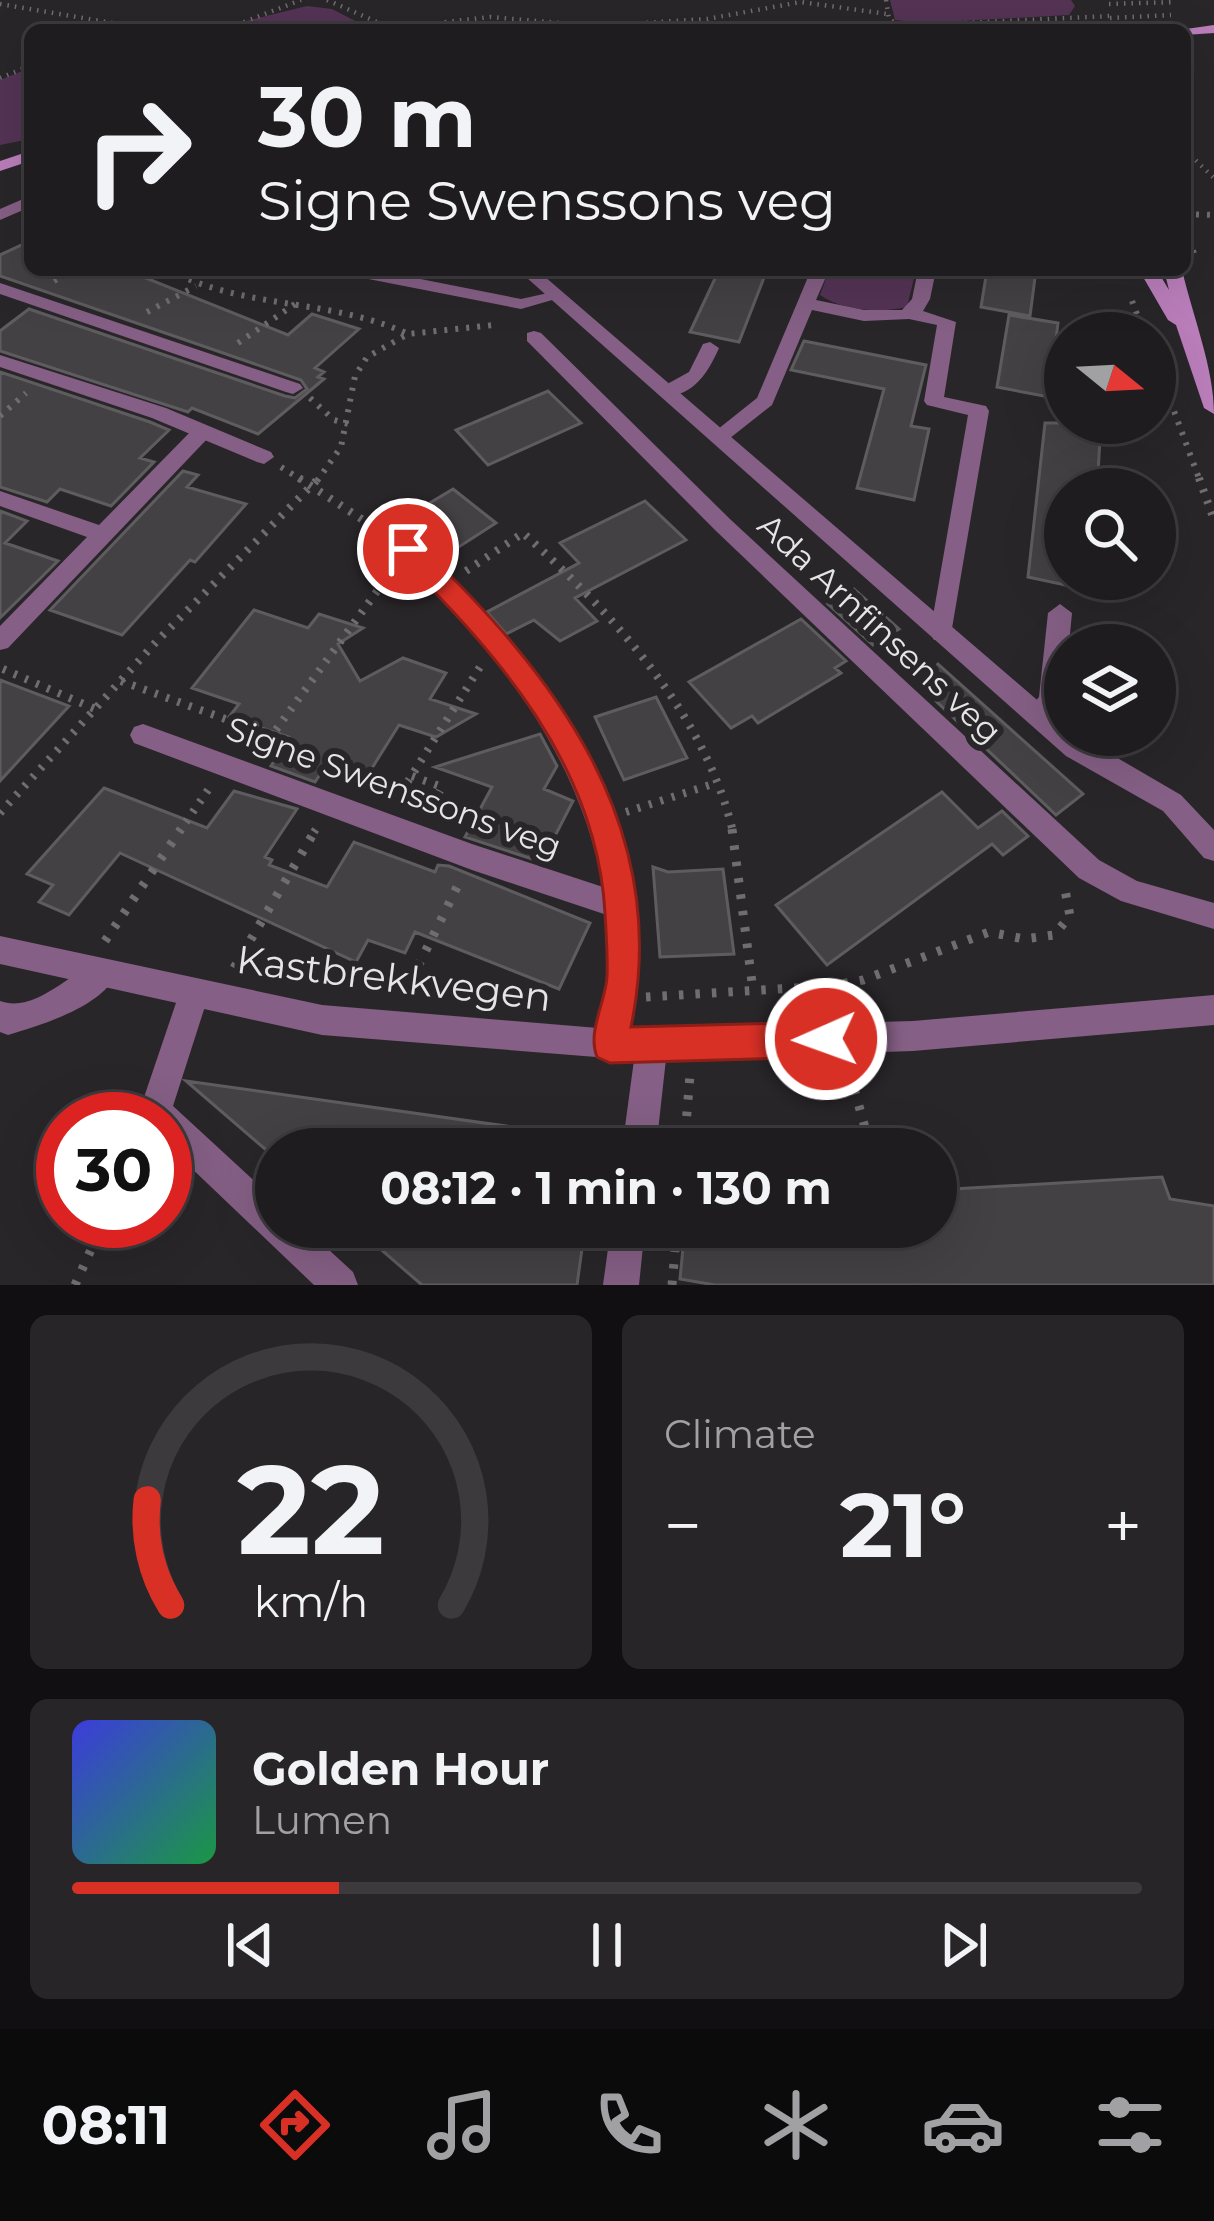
<!DOCTYPE html>
<html lang="en">
<head>
<meta charset="utf-8">
<style>
  body { margin:0; font-family:Montserrat,sans-serif; background:#272528; color:#f1f3f6; height:100vh; display:flex; flex-direction:column; font-size:45px; white-space:nowrap }
  * { box-sizing:border-box; margin:0 }
  p { font-size:39px; color:#a1a1a4 }
  .icon { flex:none; width:66px; height:66px; fill:none; stroke:currentColor; stroke-width:2; stroke-linecap:round; stroke-linejoin:round }
  .map { position:relative; height:1285px; overflow:hidden }
  .sheet { display:flex; flex-direction:column; gap:30px; padding:30px; background:#110f11; flex:1 }
  .sheet>* { flex:none }
  .banner { position:absolute; left:24px; top:24px; width:1167px; height:252px; border-radius:18px; box-shadow:0 12px 48px #0002,0 0 0 3px #3c3a3d; background:#1f1c1f; color:#f1f3f6; overflow:hidden }
  .needle { width:78px; rotate:108deg }
  .buttons { position:absolute; left:1044px; top:312px; display:grid; gap:24px }
  .buttons a { display:grid; place-items:center; width:132px; height:132px; border-radius:50%; background:#1f1c1f; box-shadow:0 12px 48px #0002,0 0 0 3px #3c3a3d; font-size:60px }
  .speed { position:absolute; left:36px; top:1092px; display:flex; gap:24px; font-size:60px; font-weight:700; text-align:center }
  .speed>* { display:grid; place-content:center; width:156px; height:156px; border-radius:50%; background:#1f1c1f; box-shadow:0 12px 48px #0002,0 0 0 3px #3c3a3d; line-height:1 }
  .speed .limit { border:18px solid #d22; background:#fff; color:#111 }
  .pin { position:absolute; display:grid; place-items:center; width:102px; height:102px; color:#fff; margin:-51px; border:6px solid #fff; border-radius:50%; box-shadow:0 3px 12px #0007 }
  .me { position:absolute; width:132px; margin:-66px; rotate:268deg; stroke-linejoin:round; filter:drop-shadow(0 0 9px #0008) }
  .turn { display:flex; align-items:center; gap:42px; height:252px; padding:0 36px; font-size:54px }
  .turn .icon { width:156px; height:156px; stroke-width:2.5 }
  .turn b { display:block; font-size:84px; line-height:102px }
  .big { font-size:90px; font-weight:700; line-height:1.1 }
  .sheet .card { flex:1; display:flex; flex-direction:column; justify-content:center; gap:18px; min-width:0; padding:0 42px; border-radius:18px; background:#272528 }
  .sheet .dial { align-items:center; gap:0 }
  .dial svg { height:312px; overflow:visible; fill:none; stroke:#3c3a3d; stroke-width:7; stroke-linecap:round; text-anchor:middle }
  .dial text { fill:#f1f3f6; stroke:none }
  .song { display:flex; align-items:center; gap:36px }
  .cover { width:144px; height:144px; border-radius:18px; background:linear-gradient(135deg,hsl(240 70% 55%),hsl(140 70% 35%)) }
  .played { height:12px; border-radius:6px; background:linear-gradient(90deg,#d93025 25%,#3c3a3d 25%) }
  .keys { display:flex; justify-content:space-around; direction:ltr }
  .heat { display:flex; justify-content:space-between; align-items:center; font-size:66px; direction:ltr }
  .sheet .tiles { flex:1; display:grid; gap:30px; grid-template-columns:1fr 1fr }
  .card:last-child { grid-column:span 2 }
  .trip { position:absolute; left:255px; top:1128px; width:702px; height:120px; border-radius:60px; background:#1f1c1f; box-shadow:0 12px 48px #0002,0 0 0 3px #3c3a3d; font-weight:700; line-height:120px; text-align:center }
  .tab-bar { display:flex; height:192px; justify-content:space-around; align-items:center; background:#0c0b0c; color:#a1a1a4 }
  .tab-bar .icon { width:84px; height:84px }
  .tab-bar .on { color:#d93025 }
  .tab-bar b { font-size:54px; color:#f1f3f6 }
  .map>svg:first-child { display:block }
</style>
</head>
<body>
<div class="map">
<svg width="1214" height="1285" viewBox="0 0 1214 1285">
  <rect width="100%" height="100%" fill="#292629"/>
  <path fill="#543355" d="M 890,0 L 1071,0 L 1075,6 L 1069,15 L 923,23 L 895,20 Z
    M 307,6 L 332,9 L 365,26 L 361,30 L 209,30 Z
    M 30,68 L 30,139 L 0,145 L 0,80 Z
    M 829,270 L 916,270 L 907,307 C 881,313 842,311 820,295 Z"/>
  <path fill="#444144" stroke="#5f5c5f" stroke-width="3" d="M 30,241 L 30,270 L 126,270 L 288,335 L 312,314 L 359,329 L 315,368 L 324,372 L 318,377 L 324,379 L 258,434 L 192,408 L 188,412 L 0,351 L 0,331 L 29,309 L 285,396 L 295,398 L 307,389 L 301,380 L 0,276 L 0,255 Z
    M 719,270 L 767,270 L 739,342 L 690,332 Z
    M 987,270 L 1036,270 L 1030,316 L 981,307 Z
    M 1009,315 L 1058,323 L 1049,397 L 997,387 Z
    M 804,341 L 926,365 L 911,426 L 929,429 L 914,500 L 857,488 L 884,389 L 791,370 Z
    M 0,372 L 150,422 L 169,430 L 140,458 L 154,462 L 111,506 L 60,489 L 47,502 L 0,487 Z
    M 548,391 L 581,423 L 488,465 L 456,430 Z
    M 1045,423 L 1101,423 L 1097,489 L 1065,489 L 1065,585 L 1028,577 Z
    M 183,471 L 198,475 L 187,487 L 246,504 L 195,562 L 190,560 L 122,635 L 50,610 Z
    M 453,489 L 496,523 L 451,552 L 408,516 Z
    M 645,501 L 686,540 L 575,598 L 597,621 L 560,641 L 534,620 L 506,634 L 487,612 L 579,563 L 560,543 Z
    M 0,511 L 27,521 L 5,543 L 58,561 L 0,618 Z
    M 854,589 L 899,629 L 873,645 L 828,604 Z
    M 254,610 L 308,628 L 319,614 L 363,628 L 338,644 L 360,681 L 403,658 L 446,673 L 430,699 L 476,714 L 436,737 L 399,725 L 362,784 L 323,770 L 315,782 L 271,766 L 289,737 L 229,717 L 239,704 L 192,688 Z
    M 801,619 L 846,661 L 835,668 L 841,673 L 758,723 L 752,716 L 731,728 L 689,682 Z
    M 938,664 L 1083,794 L 1056,815 L 919,685 Z
    M 0,680 L 69,706 L 0,781 Z
    M 656,697 L 687,758 L 624,780 L 595,717 Z
    M 540,734 L 557,766 L 544,789 L 573,801 L 554,838 L 544,835 L 532,859 L 465,837 L 492,787 L 435,767 Z
    M 104,788 L 207,828 L 234,791 L 297,809 L 265,857 L 272,860 L 269,865 L 327,887 L 354,842 L 435,872 L 438,865 L 449,866 L 590,923 L 559,989 L 415,932 L 405,953 L 368,940 L 356,962 L 120,853 L 69,915 L 39,902 L 53,885 L 27,874 Z
    M 942,792 L 978,828 L 1002,811 L 1028,836 L 1003,855 L 992,844 L 827,965 L 776,905 Z
    M 653,867 L 668,872 L 723,869 L 734,954 L 660,957 Z
    M 186,1081 L 534,1130 L 533,1149 L 265,1149 Z
    M 1162,1177 L 1170,1199 L 1214,1206 L 1214,1285 L 715,1285 L 680,1279 L 685,1227 L 936,1227 L 936,1190 Z
    M 355,1227 L 585,1227 L 577,1285 L 422,1285 Z"/>
  <g fill="none" stroke-linecap="round" stroke-linejoin="round">
    <path stroke="#6f6d6f" stroke-width="4.5" stroke-dasharray="1.5 6" stroke-linecap="butt" d="M 327,0 L 395,30
      M 886,0 L 889,19 L 901,26 L 1110,16
      M 0,4 L 148,29
      M 1109,4 L 1176,2
      M 1110,18 L 1171,15
      M 147,30 L 239,24 L 301,0
      M 443,30 L 446,22 L 490,17 L 595,26 L 707,19 L 801,2 L 887,14
      M 1061,30 L 1168,24
      M 0,78 L 30,66
      M 1185,150 L 1214,178"/>
    <path stroke="#6f6d6f" stroke-width="6" stroke-dasharray="3 8" stroke-linecap="butt" d="M 1185,214 L 1214,215
      M 1185,230 L 1195,256
      M 169,270 C 244,310 331,298 408,334
      M 54,281 L 73,270
      M 1132,301 L 1144,333
      M 147,312 L 196,286
      M 238,343 L 295,304
      M 1155,360 L 1200,481
      M 310,398 L 334,420 L 348,424
      M 0,416 L 26,393
      M 281,467 L 303,481
      M 317,481 L 341,447 L 355,376 L 367,357 L 408,334 L 494,325"/>
    <path stroke="#6f6d6f" stroke-width="8" stroke-dasharray="3 9" stroke-linecap="butt" d="M 299,478 L 389,537
      M 1199,478 L 1214,520
      M 466,571 L 523,533 C 612,613 705,713 733,832
      M 3,669 L 95,709
      M 121,681 L 272,736
      M 262,749 L 391,572
      M 412,776 L 442,787 L 428,813
      M 395,802 L 480,667
      M 626,812 L 716,783
      M 0,813 L 156,642 L 319,478
      M 179,832 L 208,790
      M 314,832 L 318,826"/>
    <path stroke="#6f6d6f" stroke-width="9" stroke-dasharray="4.5 12" stroke-linecap="butt" d="M 732,829 L 753,990
      M 105,941 L 181,829
      M 234,968 L 316,829
      M 404,995 L 458,885
      M 646,997 L 828,986 L 863,980 L 989,932 L 1024,939 L 1054,935 L 1070,916 L 1065,890
      M 850,1074 L 871,1149
      M 684,1149 L 690,1075
      M 75,1285 L 104,1221
      M 672,1285 L 677,1227"/>
    <path fill="#855f85" fill-rule="evenodd" d="M 339,270 L 375,270 L 521,299 L 557,291 L 566,296 L 521,309 L 348,275 Z
      M 811,270 L 829,270 L 816,300 L 864,310 L 902,310 L 912,299 L 918,270 L 936,270 L 930,299 L 923,311 L 956,322 L 944,397 L 986,406 L 989,411 L 950,640 L 934,640 L 930,633 L 968,415 L 927,405 L 924,401 L 937,325 L 909,319 L 864,321 L 812,310 L 772,405 L 725,442 L 718,444 L 708,437 L 757,398 Z
      M 0,283 L 300,384 L 303,388 L 293,394 L 286,392 L 0,294 Z
      M 534,331 L 541,333 L 731,520 L 1099,860 L 1137,881 L 1214,903 L 1214,929 L 1121,901 L 1079,878 L 715,530 L 527,341 L 527,333 Z
      M 710,342 L 719,348 C 708,373 692,399 660,396 L 660,388 L 689,372 L 703,344 Z
      M 202,425 L 212,432 L 209,437 L 8,648 L 0,650 L 0,626 L 87,537 L 0,506 L 0,491 L 99,525 L 195,427 Z
      M 1060,604 L 1072,613 L 1069,645 L 1065,645 C 1065,670 1070,734 1028,722 L 1024,715 L 1039,697 L 1048,613 Z
      M 102,959 L 113,963 L 117,973 C 102,1007 41,1025 8,1035 L 0,1032 L 0,1001 C 36,1014 71,971 102,959 Z
      M 194,979 L 205,984 L 209,994 L 173,1106 L 276,1201 L 276,1227 L 304,1227 L 353,1272 L 358,1285 L 314,1285 L 165,1143 L 165,1119 L 142,1119 L 139,1112 L 179,994 L 183,984 Z"/>
    <path fill="#855f85" fill-rule="evenodd" d="M 30,196 L 30,207 L 0,220 L 0,209 Z
      M 518,270 L 537,270 L 1065,724 L 1065,735 L 1078,735 L 1181,795 L 1214,830 L 1214,861 L 1204,858 L 1163,811 L 1066,756 Z
      M 0,355 L 166,408 L 271,452 L 274,457 L 264,464 L 257,462 L 152,418 L 0,367 Z
      M 408,541 L 416,543 C 546,671 674,835 629,1029 L 913,1021 L 1214,995 L 1214,1025 L 913,1051 L 666,1059 L 656,1149 L 622,1149 L 634,1060 L 322,1035 L 0,964 L 0,936 L 322,1005 L 598,1028 L 610,968 L 607,915 L 472,870 L 134,743 L 130,735 L 134,727 L 143,724 L 472,844 L 603,887 C 578,750 495,651 400,555 L 397,549 Z
      M 611,1227 L 645,1227 L 639,1285 L 603,1285 Z"/>
    <path fill="#ba7ebb" fill-rule="evenodd" d="M 1214,25 L 1214,33 L 1185,35 L 1185,30 L 1179,30 Z
      M 30,151 L 30,161 L 0,171 L 0,161 Z
      M 1139,270 L 1157,270 L 1169,290 L 1164,270 L 1182,270 C 1193,317 1214,368 1214,414 L 1204,408 L 1176,325 L 1168,320 Z"/>
  </g>
  <path fill="#d93025" stroke="#8d1f18" stroke-width="3" d="M 408,540 L 417,543 C 554,673 673,826 631,1027 L 826,1022 L 838,1027 L 844,1039 L 838,1052 L 826,1057 L 610,1063 L 597,1057 C 587,1032 605,1004 607,977 C 608,956 606,934 605,913 C 597,766 498,654 399,556 L 395,549 Z"/>
  <g text-anchor="middle" dominant-baseline="central" stroke-width="12" stroke-linejoin="round" paint-order="stroke">
    <g font-size="33" fill="#e6e5e6" stroke="#292629">
      <text transform="translate(880 628) rotate(43)">Ada Arnfinsens veg</text>
      <text transform="translate(394 787) rotate(20)">Signe Swenssons veg</text>
    </g>
    <g font-size="39" fill="#e6e5e6" stroke="#292629">
      <text transform="translate(394 978) rotate(7)">Kastbrekkvegen</text>
    </g>
  </g>
</svg>
<div class="buttons">
<a><svg class="needle" viewBox="-14 -14 28 28"><path d="M0-13l5 13h-10z" fill="#e53935"/><path d="M0 13l5-13h-10z" fill="#a1a1a4"/></svg></a>
<a><svg class="icon" aria-label="search" viewBox="0 0 24 24"><circle cx="10" cy="10" r="6"/><path d="M15 15l6 6"/></svg></a>
<a><svg class="icon" aria-label="layers" viewBox="0 0 24 24"><path d="M12 4l9 5-9 5-9-5zM3 14l9 5 9-5"/></svg></a>
</div>
<div class="speed"><div class="limit">30</div></div>
<div class="pin" style="left:408px;top:549px;background:#d93025"><svg class="icon" aria-label="arrive" viewBox="0 0 24 24"><path d="M6 21V4h12l-3 4 3 4H6"/></svg></div>
<svg class="me" style="left:826px;top:1039px" viewBox="-20 -20 40 40"><circle r="17" fill="#d93025" stroke="#fff" stroke-width="3"/><path d="M0-11L8 9 0 5-8 9z" fill="#fff"/></svg>
<div class="trip">08:12 · 1 min · 130 m</div>
<div class="banner">
<div class="turn"><svg class="icon" aria-label="right" viewBox="0 0 24 24"><path d="M7 20v-9h11M14 6l5 5-5 5"/></svg><div><b>30 m</b>Signe Swenssons veg</div></div>
</div>
</div>
<section class="sheet">
<div class="tiles">
<div class="card dial"><svg viewBox="0 0 100 80">
<path d="M14 69A42 42 0 1 1 86 69"/>
<path d="M14 69A42 42 0 0 1 8 42" stroke="#d93025"/>
<text x="50" y="56" font-size="32" font-weight="700">22</text>
<text x="50" y="72" font-size="11">km/h</text>
</svg></div>
<div class="card"><p>Climate</p>
<div class="heat"><a>−</a><b class="big">21°</b><a>+</a></div>
</div>
<div class="card">
<div class="song"><i class="cover"></i><div><b>Golden Hour</b><p>Lumen</p></div></div>
<div class="played"></div>
<div class="keys"><svg class="icon" aria-label="previous" viewBox="0 0 24 24"><path d="M18 5L8 12l10 7zM5 5v14"/></svg><svg class="icon" aria-label="pause" viewBox="0 0 24 24"><path d="M8 5v14M16 5v14"/></svg><svg class="icon" aria-label="next" viewBox="0 0 24 24"><path d="M6 5l10 7-10 7zM19 5v14"/></svg></div>
</div>
</div>
</section>
<nav class="tab-bar">
<b>08:11</b>
<svg class="icon on" aria-label="directions" viewBox="0 0 24 24"><path d="M12 3l9 9-9 9-9-9zM9 14v-3h6M13 9l2 2-2 2"/></svg>
<svg class="icon" aria-label="music" viewBox="0 0 24 24"><path d="M9 18V5l10-2v13"/><circle cx="6" cy="18" r="3"/><circle cx="16" cy="16" r="3"/></svg>
<svg class="icon" aria-label="phone" viewBox="0 0 24 24"><path d="M5 4h4l2 5-3 2q2 4 5 5l2-3 5 2v4C11 20 4 13 5 4z"/></svg>
<svg class="icon" aria-label="climate" viewBox="0 0 24 24"><path d="M12 3v18M4 7l16 10M4 17L20 7"/></svg>
<svg class="icon" aria-label="car" viewBox="0 0 24 24"><path d="M5 17H2v-5l4-1 3-4h7l3 4 3 1v5h-3M9 17h6M6 11h13"/><circle cx="7" cy="17" r="2"/><circle cx="17" cy="17" r="2"/></svg>
<svg class="icon" aria-label="filters" viewBox="0 0 24 24"><path d="M4 7h16M4 17h16"/><circle cx="9" cy="7" r="2"/><circle cx="15" cy="17" r="2"/></svg>
</nav>
</body>
</html>
